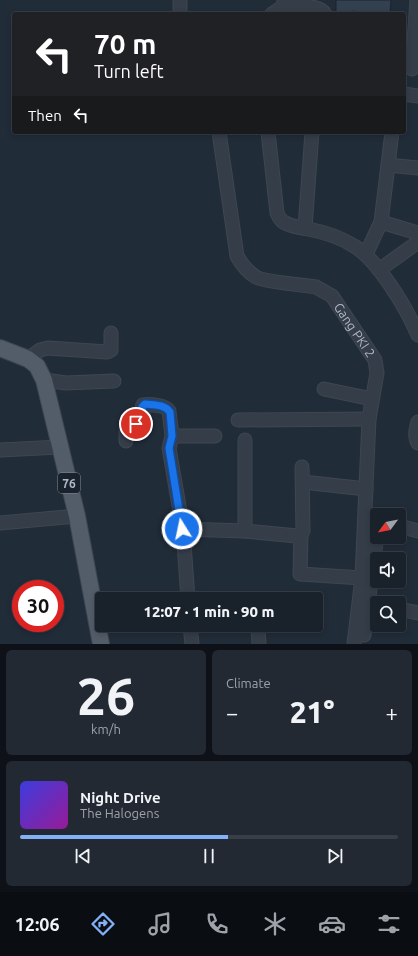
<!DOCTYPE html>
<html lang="en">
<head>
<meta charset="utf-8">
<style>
  body { margin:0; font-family:Ubuntu,sans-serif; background:#222933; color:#f1f3f6; height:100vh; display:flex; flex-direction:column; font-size:15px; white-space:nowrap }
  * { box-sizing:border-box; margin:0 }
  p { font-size:13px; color:#9fa3a9 }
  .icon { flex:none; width:22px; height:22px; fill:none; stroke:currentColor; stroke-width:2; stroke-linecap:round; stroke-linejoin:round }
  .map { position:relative; height:644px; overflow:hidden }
  .panel { display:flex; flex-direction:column; gap:6px; padding:6px; background:#0e1218; flex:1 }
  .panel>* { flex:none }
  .banner { position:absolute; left:12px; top:12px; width:394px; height:122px; border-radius:4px; box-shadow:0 2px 6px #0003,0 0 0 1px #373e47; background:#202124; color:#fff; overflow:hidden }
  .needle { width:26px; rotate:238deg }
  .buttons { position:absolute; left:370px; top:508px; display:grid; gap:8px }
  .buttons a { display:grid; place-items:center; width:36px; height:36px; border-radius:4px; background:#19212b; box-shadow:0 2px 6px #0003,0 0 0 1px #373e47; font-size:20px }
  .speed { position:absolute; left:12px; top:580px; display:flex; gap:8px; font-size:20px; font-weight:700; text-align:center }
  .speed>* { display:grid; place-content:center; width:52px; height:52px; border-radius:50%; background:#19212b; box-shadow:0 2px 6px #0003,0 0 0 1px #373e47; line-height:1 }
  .speed .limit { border:6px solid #d22; background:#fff; color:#111 }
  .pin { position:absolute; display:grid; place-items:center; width:34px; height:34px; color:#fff; margin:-17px; border:2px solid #fff; border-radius:50%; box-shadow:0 1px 4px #0007 }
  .me { position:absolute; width:44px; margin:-22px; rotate:350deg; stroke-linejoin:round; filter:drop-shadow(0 0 3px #0008) }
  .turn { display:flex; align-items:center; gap:14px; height:84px; padding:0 16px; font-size:18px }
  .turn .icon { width:52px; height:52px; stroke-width:2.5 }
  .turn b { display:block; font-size:28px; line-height:34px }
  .then { display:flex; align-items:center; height:38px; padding:0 16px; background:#0003; gap:8px; font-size:15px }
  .big { font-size:30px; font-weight:800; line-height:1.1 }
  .panel .tile { flex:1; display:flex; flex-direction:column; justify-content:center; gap:6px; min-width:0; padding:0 14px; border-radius:6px; background:#222933 }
  .panel .dial { align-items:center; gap:0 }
  .dial b { font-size:52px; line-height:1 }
  .song { display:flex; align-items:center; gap:12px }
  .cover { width:48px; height:48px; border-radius:6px; background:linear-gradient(135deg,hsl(240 70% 55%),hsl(300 70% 35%)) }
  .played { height:4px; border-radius:2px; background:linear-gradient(90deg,#83b1f7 55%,#373e47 55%) }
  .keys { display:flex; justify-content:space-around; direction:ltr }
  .heat { display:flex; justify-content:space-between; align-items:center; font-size:22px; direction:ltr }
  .panel .tiles { flex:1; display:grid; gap:6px; grid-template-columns:1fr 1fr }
  .tile:last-child { grid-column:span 2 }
  .trip { position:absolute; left:95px; top:592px; width:228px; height:40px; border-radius:4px; background:#19212b; box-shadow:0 2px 6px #0003,0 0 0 1px #373e47; font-weight:800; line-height:40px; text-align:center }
  .tabs { display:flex; height:64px; justify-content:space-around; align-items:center; background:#0a0d11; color:#9fa3a9 }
  .tabs .icon { width:28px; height:28px }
  .tabs .current { color:#83b1f7 }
  .tabs b { font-size:18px; color:#f1f3f6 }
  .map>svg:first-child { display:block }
</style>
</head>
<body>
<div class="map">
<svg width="418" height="644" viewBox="0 0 418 644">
  <rect width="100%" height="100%" fill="#212c39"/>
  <path fill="#334050" stroke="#1c2430" d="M 336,0 L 391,0 L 390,14 L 356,14 L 355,11 L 336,13 Z"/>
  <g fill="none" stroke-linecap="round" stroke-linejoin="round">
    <defs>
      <g id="minor">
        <path d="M 180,0 L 180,14"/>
        <path d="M 284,0 L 284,6 C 295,6 320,4 325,14"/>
        <path d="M 272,14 L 284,6"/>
        <path d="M 412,69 L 417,0"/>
        <path d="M 404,94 L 418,96"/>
        <path id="s1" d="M 219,132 L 237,256 C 242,265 248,272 256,277 C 264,282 305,285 316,287 L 332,296 L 375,360 L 377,373 L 369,419 L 362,578 L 354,644"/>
        <path d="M 268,132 L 277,213 C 278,216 280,219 282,221 C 290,227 299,227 308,229 C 324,232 340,237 354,246 C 378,260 407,309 418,335"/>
        <path d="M 392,132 L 388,165 L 418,168"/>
        <path d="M 381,222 L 418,233"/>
        <path d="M 305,228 L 312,132"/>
        <path d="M 366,254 L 381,222 L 388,165"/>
        <path d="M 379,270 L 418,242"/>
        <path d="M 28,359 L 40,350 L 48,348 L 107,352 L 111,350 L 111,333"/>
        <path d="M 44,380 L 66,383 L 114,381"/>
        <path d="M 324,389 L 372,399"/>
        <path d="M 238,420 L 369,419"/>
        <path d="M 418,422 C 416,429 414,436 418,443"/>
        <path d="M 172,436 L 215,436"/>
        <path d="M 245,440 L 245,531"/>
        <path d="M 126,441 L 126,429 L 129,425 L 142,422 L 144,420 L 142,407 L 143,405 C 150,404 165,405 169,411 L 172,436 L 169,448 L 183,529 L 188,599"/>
        <path d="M 0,450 L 60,447"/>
        <path d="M 303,482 L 366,489"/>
        <path d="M 0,523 L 77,516"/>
        <path d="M 399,526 L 418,531"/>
        <path d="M 183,529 L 245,531 L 297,536 L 301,535 L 303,531 L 302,467"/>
        <path d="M 301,535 L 300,574 L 362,578"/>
        <path d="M 399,609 L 418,613"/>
        <path d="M 190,625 L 192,644"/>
        <path d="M 256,625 L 258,629 L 259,644"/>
        <path d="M 364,635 L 377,534"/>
      </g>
      <path id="major" d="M 0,348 L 28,359 L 37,366 L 44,380 L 77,516 L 101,644"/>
    </defs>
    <use href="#minor" stroke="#3e4652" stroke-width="15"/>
    <use href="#major" stroke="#3e4652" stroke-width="18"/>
    <use href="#minor" stroke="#353d49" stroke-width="13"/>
    <use href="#major" stroke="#535c69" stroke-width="16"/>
  </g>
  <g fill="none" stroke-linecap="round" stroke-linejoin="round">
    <defs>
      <path id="route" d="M 136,424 L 144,420 L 142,407 L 145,404 C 153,405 164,404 170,412 L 172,436 L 169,448 L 182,529"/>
    </defs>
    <use href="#route" stroke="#114b97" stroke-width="10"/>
    <use href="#route" stroke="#1a73e8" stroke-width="7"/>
  </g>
  <g text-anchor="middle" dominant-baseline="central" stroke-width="4" stroke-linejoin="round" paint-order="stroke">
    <rect fill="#1a222e" stroke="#828b98" stroke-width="1" x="58" y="473" width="22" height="20" rx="3"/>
    <g font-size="12" font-weight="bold" fill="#afb8c5">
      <text x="69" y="483">76</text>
    </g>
    <g font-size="13" fill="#afb8c5" stroke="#1a222e">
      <text stroke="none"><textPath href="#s1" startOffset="274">Gang PKI 2</textPath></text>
    </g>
  </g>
</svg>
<div class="buttons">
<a><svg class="needle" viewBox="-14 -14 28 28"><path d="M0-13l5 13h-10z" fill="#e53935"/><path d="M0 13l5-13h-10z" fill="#9fa3a9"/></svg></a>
<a><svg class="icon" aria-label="sound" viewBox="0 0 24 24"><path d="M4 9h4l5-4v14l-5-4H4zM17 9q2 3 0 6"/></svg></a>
<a><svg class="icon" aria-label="search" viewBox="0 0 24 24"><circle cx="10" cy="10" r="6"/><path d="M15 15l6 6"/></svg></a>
</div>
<div class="speed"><div class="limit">30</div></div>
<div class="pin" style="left:136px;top:424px;background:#d93025"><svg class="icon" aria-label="arrive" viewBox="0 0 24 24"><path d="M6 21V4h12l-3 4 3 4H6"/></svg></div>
<svg class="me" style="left:182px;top:529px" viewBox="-20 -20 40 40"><circle r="17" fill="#1a73e8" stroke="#fff" stroke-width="3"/><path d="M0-11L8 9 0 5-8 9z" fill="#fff"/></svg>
<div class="trip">12:07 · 1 min · 90 m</div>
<div class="banner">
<div class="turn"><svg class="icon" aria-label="left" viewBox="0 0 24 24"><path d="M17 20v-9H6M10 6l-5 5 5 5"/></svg><div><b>70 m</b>Turn left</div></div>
<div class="then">Then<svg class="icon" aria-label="left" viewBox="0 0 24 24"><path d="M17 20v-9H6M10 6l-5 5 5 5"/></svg></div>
</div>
</div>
<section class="panel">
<div class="tiles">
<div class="tile dial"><b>26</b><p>km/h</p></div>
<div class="tile"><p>Climate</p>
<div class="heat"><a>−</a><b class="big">21°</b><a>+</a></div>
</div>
<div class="tile">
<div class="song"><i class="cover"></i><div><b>Night Drive</b><p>The Halogens</p></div></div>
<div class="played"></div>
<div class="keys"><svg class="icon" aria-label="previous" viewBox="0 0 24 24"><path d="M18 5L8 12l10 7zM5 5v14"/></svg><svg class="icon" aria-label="pause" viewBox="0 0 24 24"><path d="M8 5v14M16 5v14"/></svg><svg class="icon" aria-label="next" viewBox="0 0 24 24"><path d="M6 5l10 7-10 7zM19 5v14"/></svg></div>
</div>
</div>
</section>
<nav class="tabs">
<b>12:06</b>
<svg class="icon current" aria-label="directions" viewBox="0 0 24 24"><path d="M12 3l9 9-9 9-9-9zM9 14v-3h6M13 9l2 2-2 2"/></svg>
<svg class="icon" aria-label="music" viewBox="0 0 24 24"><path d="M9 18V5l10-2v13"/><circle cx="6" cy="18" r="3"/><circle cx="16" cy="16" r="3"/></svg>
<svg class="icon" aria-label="phone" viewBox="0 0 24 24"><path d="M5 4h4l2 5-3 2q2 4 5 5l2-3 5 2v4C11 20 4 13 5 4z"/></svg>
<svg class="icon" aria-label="climate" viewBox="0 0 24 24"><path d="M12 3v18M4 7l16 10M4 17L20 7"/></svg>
<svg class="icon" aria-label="car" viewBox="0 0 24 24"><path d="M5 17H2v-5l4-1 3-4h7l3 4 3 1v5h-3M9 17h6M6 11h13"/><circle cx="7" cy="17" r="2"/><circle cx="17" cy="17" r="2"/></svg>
<svg class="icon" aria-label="filters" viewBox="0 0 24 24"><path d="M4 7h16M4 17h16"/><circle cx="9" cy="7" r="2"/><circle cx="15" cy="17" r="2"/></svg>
</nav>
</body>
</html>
